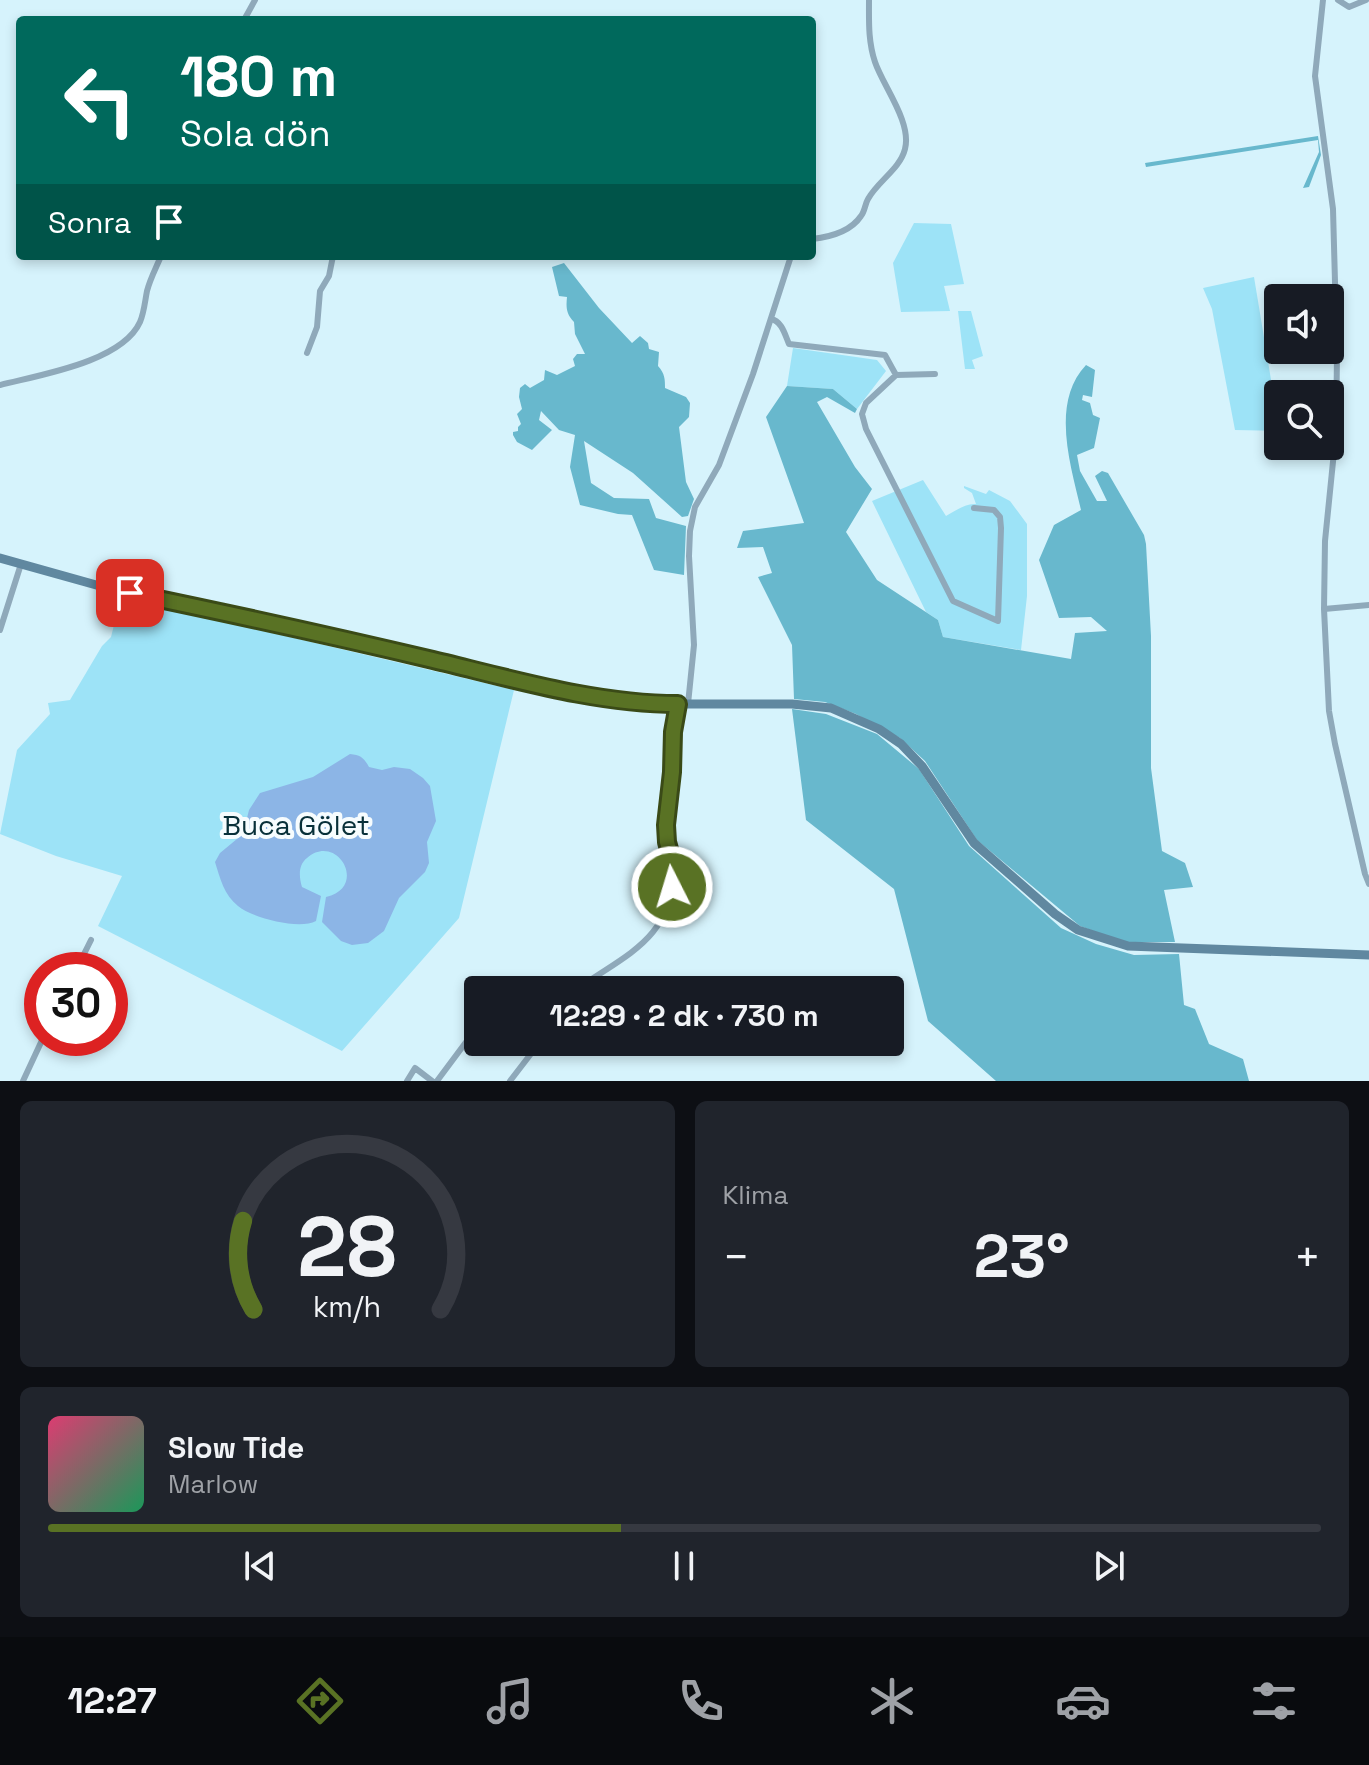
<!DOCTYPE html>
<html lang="tr">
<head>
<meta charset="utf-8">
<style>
  body { margin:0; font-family:"Space Grotesk",sans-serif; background:#20242c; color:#f1f3f6; height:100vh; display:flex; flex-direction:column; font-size:30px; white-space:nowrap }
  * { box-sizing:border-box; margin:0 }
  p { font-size:26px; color:#9ea1a6 }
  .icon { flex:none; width:44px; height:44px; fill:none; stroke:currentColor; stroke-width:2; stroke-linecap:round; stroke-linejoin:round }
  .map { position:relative; height:1081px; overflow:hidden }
  .side { display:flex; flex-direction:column; gap:20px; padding:20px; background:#0d0f14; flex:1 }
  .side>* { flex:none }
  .guide { position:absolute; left:16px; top:16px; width:800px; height:244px; border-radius:8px; box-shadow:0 4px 12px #0003; background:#00695c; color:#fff; overflow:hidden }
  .tools { position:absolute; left:1264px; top:284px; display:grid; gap:16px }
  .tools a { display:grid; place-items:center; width:80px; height:80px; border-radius:8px; background:#171b24; box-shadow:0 4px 12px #0003; font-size:40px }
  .speed { position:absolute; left:24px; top:952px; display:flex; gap:16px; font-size:40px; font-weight:700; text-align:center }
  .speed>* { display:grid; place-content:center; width:104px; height:104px; border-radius:50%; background:#171b24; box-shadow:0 4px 12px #0003; line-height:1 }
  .speed .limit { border:12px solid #d22; background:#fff; color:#111 }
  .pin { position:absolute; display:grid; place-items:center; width:68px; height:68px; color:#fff; margin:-34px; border-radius:16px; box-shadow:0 4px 12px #0006 }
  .me { position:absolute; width:88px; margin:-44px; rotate:355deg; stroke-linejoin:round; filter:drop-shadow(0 0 6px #0008) }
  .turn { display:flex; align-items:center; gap:28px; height:168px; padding:0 32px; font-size:36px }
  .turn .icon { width:104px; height:104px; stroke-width:2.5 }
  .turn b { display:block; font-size:56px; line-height:68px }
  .then { display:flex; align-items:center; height:76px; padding:0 32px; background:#0003; gap:16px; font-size:30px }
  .big { font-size:60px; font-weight:700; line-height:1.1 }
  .side .widget { flex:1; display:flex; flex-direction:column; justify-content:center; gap:12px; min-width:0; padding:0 28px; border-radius:12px; background:#20242c }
  .side .dial { align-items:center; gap:0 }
  .dial svg { height:208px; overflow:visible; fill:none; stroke:#363941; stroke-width:7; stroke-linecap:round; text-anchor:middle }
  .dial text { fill:#f1f3f6; stroke:none }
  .song { display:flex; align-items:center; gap:24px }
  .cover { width:96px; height:96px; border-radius:12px; background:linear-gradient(135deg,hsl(340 70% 55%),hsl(150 70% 35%)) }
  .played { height:8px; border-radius:4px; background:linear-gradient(90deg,#597224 45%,#363941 45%) }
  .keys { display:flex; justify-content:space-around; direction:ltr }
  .heat { display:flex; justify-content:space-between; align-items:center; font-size:44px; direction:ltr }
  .side .tiles { flex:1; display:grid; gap:20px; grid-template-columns:1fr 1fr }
  .widget:last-child { grid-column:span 2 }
  .trip { position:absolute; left:464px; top:976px; width:440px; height:80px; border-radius:8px; background:#171b24; box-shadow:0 4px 12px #0003; font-weight:700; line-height:80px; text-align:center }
  .tabs { display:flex; height:128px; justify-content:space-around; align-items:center; background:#090b0e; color:#9ea1a6 }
  .tabs .icon { width:56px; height:56px }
  .tabs .selected { color:#597224 }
  .tabs b { font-size:36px; color:#f1f3f6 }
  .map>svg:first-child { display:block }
</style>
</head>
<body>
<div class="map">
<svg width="1369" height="1081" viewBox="0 0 1369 1081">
  <rect width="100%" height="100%" fill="#d6f3fc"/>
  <path fill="#9de3f7" d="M 914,223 L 951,224 L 964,284 L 944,286 L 950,311 L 901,312 L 893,263 Z
    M 1254,277 L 1278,422 L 1278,431 L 1235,430 L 1212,309 L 1203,288 Z
    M 958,311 L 971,311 L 983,356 L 972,360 L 975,369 L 965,369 Z
    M 793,348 L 877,360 L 886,371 L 857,409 L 833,389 L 787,386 Z
    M 923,480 L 946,516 C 955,511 966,503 976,504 L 972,493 L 964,488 L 964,486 L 986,494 L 989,490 L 1010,501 L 1027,524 L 1027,596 L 1021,650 L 943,637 L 938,620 L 926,612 L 872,501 Z
    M 121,597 L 514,690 L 459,918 L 342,1051 L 98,926 L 122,876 L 56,856 L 0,834 L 17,750 L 50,714 L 48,703 L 70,700 L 102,646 L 111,637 Z"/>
  <path fill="#68b8cd" d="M 1318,136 L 1321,155 L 1309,187 L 1303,188 L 1319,152 L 1318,140 L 1146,167 L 1145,163 Z
    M 564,263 L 599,308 L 632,343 L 640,336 L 648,343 L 649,349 L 659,352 L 658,366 C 665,374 665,379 665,388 L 686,397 L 690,403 L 689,417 L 679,427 L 686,482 L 694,499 L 688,516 L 682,517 L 633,473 L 584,441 L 591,483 L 614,498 L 649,499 L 656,518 L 686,526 L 684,575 L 654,570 L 632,515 L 618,514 L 580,505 L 570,467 L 575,435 L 559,430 L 541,411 L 539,420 L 552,430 L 532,450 L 517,442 L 513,435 L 513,432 L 518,431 L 518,427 L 521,424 L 517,414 L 522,409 L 519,397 L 520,388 L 525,384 L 530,388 L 544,380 L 545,370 L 557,375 L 575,366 L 573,359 L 577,354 L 585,354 L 575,334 L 574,322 C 566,314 566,307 567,297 L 559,296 L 552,267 Z
    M 1086,365 L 1095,370 L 1092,397 L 1083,395 L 1082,400 L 1090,403 L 1093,415 L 1100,418 L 1094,448 L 1077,455 L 1080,471 L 1097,501 L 1107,501 L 1095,476 L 1102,471 L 1108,473 L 1144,535 L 1146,544 L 1151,636 L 1151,768 L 1162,851 L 1185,863 L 1193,887 L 1164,890 L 1175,942 L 1123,942 L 1080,926 L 977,840 L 925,761 L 900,738 L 856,714 L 825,702 L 794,699 L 792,645 L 758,577 L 772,573 L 763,547 L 737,548 L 743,531 L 804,523 L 766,417 L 787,386 L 833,389 L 857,409 L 855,413 L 827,397 L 817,402 L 855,467 L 872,489 L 846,532 L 877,580 L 938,620 L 943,637 L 1071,659 L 1075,633 L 1107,631 L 1091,617 L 1059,618 L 1039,560 L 1054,525 L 1081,510 C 1071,466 1050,403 1086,365 Z
    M 792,709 L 826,714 L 877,734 L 919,769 L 969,846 L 1061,928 L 1096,944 L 1134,955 L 1179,954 L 1184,1005 L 1195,1009 L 1209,1044 L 1243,1059 L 1249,1081 L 996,1081 L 928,1021 L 894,889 L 806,820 Z"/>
  <path fill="#8cb5e6" d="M 350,754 C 361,755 364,758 369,767 L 382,770 L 394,767 L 410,769 L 423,778 L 430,786 L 436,821 L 427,842 L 429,863 L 425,872 L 399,898 L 384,931 L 368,943 L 352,945 L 341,941 L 322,922 L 326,897 C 369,887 337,832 307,858 C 298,865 299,877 302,887 L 321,896 L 316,921 C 299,930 252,918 238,906 C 224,895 220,878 215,862 L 220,853 L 243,834 L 249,810 L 260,793 L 313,777 Z"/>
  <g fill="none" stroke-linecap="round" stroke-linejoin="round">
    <path stroke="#8fa9ba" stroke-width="6" d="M 1323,0 L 1315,76 L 1333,209 L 1337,355 L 1336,432 L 1325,541 L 1324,609 L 1329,711 L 1335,744 L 1365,874 L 1369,884
      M 1338,0 L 1349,7 L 1366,0
      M 244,20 L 255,0
      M 812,239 C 830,237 851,231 861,216 C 865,211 865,204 868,199 C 878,181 900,169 905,149 C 912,122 883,86 875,62 C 868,41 869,21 869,0
      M 771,319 C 782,321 785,335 789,344 L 885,355 L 896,375 L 935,374
      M 307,353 L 317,327 L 320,291 L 329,276 L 333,256
      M 896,375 L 866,403 L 862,414 L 866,429 L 953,601 L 998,621 L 1001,528 L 1000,517 L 994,510 L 974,508
      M 0,385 C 39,375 122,362 140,322 C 144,313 145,301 147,291 C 150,279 156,268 161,256
      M 1324,609 L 1369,605
      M 0,630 L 21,564
      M 688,704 L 694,645 L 689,556 L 690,531 L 695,507 L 719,465 L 753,374 L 791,256
      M 76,970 L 91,940
      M 579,990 L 586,983 C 635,950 672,935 673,868 C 673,854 666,841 666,826 C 665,808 671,789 672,771 C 673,759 672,747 673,734 C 673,724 676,714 678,704
      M 23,1081 L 43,1038
      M 407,1081 L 415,1068 L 432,1081
      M 437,1081 L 478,1026
      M 510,1081 L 540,1042"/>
    <path stroke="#6088a0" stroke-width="9" d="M 0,558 L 107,588 L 262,620 L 582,694 L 650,704 L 792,704 L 831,708 L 879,729 L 901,744 L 922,766 L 974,843 L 1055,914 L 1078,930 L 1128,946 L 1369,955"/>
  </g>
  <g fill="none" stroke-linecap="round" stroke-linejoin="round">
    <defs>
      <path id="route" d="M 130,593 C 231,614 332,636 433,660 C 513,679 595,704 678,704 L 673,732 L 672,772 L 666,825 L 667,842 L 673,864 L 672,887"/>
    </defs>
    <use href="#route" stroke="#3a4a17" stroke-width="20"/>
    <use href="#route" stroke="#597224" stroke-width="14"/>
  </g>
  <g text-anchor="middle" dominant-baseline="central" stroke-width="8" stroke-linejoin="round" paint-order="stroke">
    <g font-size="28" fill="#083039" stroke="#f6fcfe">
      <text x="296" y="825">Buca Gölet</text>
    </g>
  </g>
</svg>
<div class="tools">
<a><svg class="icon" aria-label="sound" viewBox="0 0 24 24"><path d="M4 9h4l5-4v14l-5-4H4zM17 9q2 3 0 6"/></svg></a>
<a><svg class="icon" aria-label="search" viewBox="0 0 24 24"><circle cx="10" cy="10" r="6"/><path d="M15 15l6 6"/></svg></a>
</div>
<div class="speed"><div class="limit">30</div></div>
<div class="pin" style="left:130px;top:593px;background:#d93025"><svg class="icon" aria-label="arrive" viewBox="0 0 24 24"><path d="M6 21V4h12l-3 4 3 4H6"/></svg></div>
<svg class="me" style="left:672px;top:887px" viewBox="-20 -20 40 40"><circle r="17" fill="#597224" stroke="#fff" stroke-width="3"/><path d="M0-11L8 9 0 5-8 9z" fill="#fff"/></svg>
<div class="trip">12:29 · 2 dk · 730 m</div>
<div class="guide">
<div class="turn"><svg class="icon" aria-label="left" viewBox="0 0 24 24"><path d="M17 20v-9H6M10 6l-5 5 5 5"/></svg><div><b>180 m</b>Sola dön</div></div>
<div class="then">Sonra<svg class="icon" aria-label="arrive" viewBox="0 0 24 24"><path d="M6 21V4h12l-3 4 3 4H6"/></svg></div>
</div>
</div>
<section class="side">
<div class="tiles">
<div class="widget dial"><svg viewBox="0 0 100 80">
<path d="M14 69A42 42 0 1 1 86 69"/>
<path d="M14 69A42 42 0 0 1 10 35" stroke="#597224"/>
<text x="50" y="56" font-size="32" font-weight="700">28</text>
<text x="50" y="72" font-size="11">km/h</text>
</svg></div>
<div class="widget"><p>Klima</p>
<div class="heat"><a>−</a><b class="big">23°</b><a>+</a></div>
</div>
<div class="widget">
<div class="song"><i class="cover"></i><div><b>Slow Tide</b><p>Marlow</p></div></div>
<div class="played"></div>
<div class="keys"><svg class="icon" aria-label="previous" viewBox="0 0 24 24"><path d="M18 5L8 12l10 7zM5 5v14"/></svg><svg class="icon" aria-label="pause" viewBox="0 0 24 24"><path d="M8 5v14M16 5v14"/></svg><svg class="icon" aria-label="next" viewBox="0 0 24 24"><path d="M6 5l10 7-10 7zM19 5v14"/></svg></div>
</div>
</div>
</section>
<nav class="tabs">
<b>12:27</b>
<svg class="icon selected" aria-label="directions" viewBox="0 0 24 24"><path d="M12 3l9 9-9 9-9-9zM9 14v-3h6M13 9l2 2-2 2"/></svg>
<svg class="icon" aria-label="music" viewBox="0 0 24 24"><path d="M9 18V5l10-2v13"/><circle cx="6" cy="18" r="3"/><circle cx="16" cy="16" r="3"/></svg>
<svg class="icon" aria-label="phone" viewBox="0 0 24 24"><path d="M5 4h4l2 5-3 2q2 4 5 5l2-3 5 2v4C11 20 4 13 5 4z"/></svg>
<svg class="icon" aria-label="climate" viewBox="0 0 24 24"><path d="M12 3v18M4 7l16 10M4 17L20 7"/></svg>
<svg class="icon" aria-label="car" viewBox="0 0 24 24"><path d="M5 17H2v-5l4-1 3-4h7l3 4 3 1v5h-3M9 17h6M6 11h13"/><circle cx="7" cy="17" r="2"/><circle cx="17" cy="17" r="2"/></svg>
<svg class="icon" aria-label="filters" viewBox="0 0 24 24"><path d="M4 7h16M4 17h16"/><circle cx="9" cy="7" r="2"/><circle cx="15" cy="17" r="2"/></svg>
</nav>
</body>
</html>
